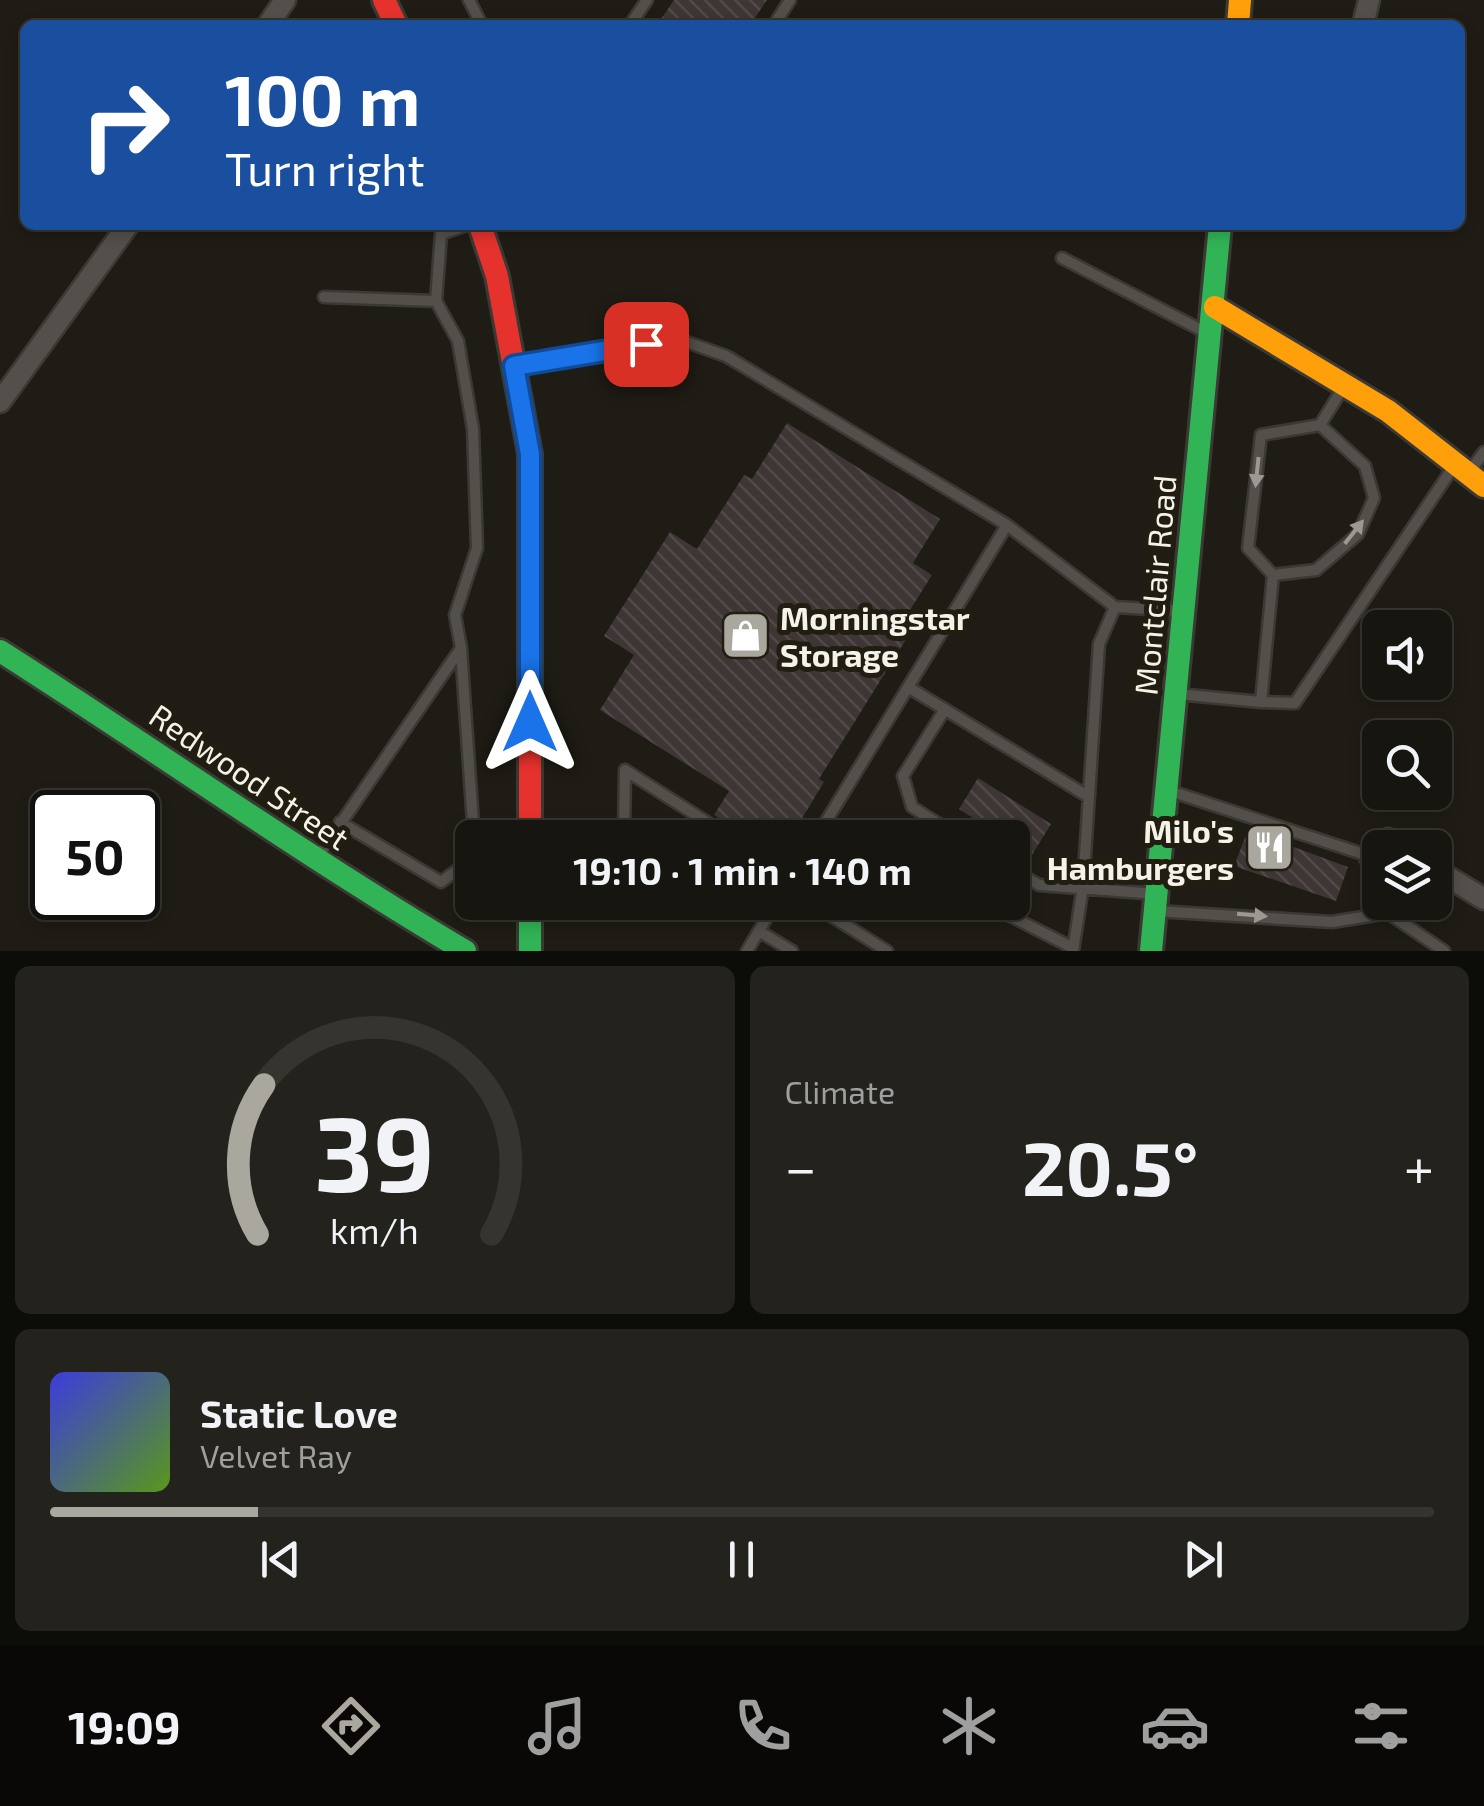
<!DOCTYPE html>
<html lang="en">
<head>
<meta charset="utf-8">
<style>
  body { margin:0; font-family:"Exo 2",sans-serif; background:#23221d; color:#f1f3f6; height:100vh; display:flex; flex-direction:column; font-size:38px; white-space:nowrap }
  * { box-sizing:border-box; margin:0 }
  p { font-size:32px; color:#9e9f9e }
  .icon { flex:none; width:55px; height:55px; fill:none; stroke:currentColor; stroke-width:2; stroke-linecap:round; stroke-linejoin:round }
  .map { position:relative; height:951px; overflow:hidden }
  .panel { display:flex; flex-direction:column; gap:15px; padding:15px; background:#0c0c08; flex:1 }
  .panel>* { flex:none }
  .top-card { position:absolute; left:20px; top:20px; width:1445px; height:210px; border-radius:15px; box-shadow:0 5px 15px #0003,0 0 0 2px #35342f; background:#1a4fa0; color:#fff; overflow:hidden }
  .fabs { position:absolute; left:1362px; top:610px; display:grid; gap:20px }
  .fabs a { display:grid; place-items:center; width:90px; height:90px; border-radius:15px; background:#16150f; box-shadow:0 5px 15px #0003,0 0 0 2px #35342f; font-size:50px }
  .speed { position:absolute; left:30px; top:790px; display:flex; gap:20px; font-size:50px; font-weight:700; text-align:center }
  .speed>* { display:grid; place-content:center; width:130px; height:130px; border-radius:50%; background:#16150f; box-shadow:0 5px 15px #0003,0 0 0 2px #35342f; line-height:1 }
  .speed .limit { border:5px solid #111; border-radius:15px; background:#fff; color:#111 }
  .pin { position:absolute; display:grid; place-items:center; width:85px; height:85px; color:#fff; margin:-42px; border-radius:20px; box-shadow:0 5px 15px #0006 }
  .me { position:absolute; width:110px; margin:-55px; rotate:0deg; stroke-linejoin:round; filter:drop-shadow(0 0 8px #0008) }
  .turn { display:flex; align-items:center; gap:35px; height:210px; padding:0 40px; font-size:45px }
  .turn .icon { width:130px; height:130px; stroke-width:2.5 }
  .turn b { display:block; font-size:70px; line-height:85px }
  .big { font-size:75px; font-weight:700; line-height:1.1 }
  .panel .widget { flex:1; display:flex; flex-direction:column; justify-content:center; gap:15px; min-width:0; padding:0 35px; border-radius:15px; background:#23221d }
  .panel .dial { align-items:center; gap:0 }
  .dial svg { height:260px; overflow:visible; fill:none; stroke:#35342f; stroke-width:7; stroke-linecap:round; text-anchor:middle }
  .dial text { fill:#f1f3f6; stroke:none }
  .song { display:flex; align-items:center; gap:30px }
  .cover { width:120px; height:120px; border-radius:15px; background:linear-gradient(135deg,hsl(240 70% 55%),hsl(90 70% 35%)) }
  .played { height:10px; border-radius:5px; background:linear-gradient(90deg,#aaa79f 15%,#35342f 15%) }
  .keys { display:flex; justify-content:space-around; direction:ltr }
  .heat { display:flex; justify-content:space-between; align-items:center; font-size:55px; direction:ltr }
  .panel .tiles { flex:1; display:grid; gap:15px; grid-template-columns:1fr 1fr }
  .widget:last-child { grid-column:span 2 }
  .trip { position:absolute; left:455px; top:820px; width:575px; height:100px; border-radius:15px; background:#16150f; box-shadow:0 5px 15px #0003,0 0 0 2px #35342f; font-weight:700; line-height:100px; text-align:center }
  .dock { display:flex; height:160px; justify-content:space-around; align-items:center; background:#090806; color:#9e9f9e }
  .dock .icon { width:70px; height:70px }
  .dock .selected { color:#aaa79f }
  .dock b { font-size:45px; color:#f1f3f6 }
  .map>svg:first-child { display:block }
</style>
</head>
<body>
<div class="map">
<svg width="1484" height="951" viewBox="0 0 1484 951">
  <defs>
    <pattern id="building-back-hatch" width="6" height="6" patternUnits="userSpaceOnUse" patternTransform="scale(2.5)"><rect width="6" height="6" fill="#3e3535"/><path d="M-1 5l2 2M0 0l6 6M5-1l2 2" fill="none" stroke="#514949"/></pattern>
  </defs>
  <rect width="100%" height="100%" fill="#1e1c14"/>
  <path fill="url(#building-back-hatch)" d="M 674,0 L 767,0 L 750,25 L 657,25 Z
    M 787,423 L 940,519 L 913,563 L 932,575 L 910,610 L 920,617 L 819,779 L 824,782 L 790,838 L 751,838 L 714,815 L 729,791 L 600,710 L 634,655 L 604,636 L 670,532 L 697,549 L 744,475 L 752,479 Z
    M 978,778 L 1051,824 L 1032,855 L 1012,843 L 1012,838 L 1004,838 L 959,809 Z
    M 1248,830 L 1348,867 L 1336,901 L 1234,866 Z"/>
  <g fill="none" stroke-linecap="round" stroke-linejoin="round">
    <defs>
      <path id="lane" d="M 469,0 L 482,25
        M 630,25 L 647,0
        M 774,25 L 790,0
        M 1062,258 L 1207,333
        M 436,301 L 441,234 L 468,225
        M 516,366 L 678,339 L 726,356 L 1007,525 L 816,838
        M 1320,425 L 1346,383
        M 1470,471 L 1484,452
        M 1007,525 L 1115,607 L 1183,611
        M 461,649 L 474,838
        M 908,687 L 1089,797
        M 1177,694 L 1261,702 L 1273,575 L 1248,548 L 1261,435 L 1320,425 L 1365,466 L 1374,498 L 1358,534 L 1316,570 L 1273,575
        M 1261,702 L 1295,703 L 1454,466
        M 945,709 L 903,776 L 912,807 L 961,838
        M 1170,791 L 1363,854 L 1380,891
        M 340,822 L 441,882 L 472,859
        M 624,838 L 625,770 L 732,838
        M 317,858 L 461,648 L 455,615 L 477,548 L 473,429 L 458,341 L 436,301 L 324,297
        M 1012,869 L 1039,885 L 1157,894
        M 700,902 L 712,910 L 720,902
        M 809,902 L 887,951
        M 983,902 L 1073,948
        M 1384,902 L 1388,913 L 1444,951
        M 1156,911 L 1332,922 L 1388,913
        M 834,918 L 844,902
        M 759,931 L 792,951
        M 747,951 L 776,902
        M 1073,951 L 1083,886 L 1099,644 L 1115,607"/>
      <path id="street" d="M 268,25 L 285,0
        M 1363,25 L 1369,0
        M 0,402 L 128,225
        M 1388,839 L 1401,848
        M 1435,869 L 1484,899"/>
      <path id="fast" d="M 0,651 C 156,750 306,857 465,951
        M 530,902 L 530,951
        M 1151,951 L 1220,225"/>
      <path id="slow" d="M 1238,25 L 1240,0
        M 1215,307 L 1388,411 L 1484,486"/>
      <path id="jam" d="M 384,0 L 396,25
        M 480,225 L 497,276 L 530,454 L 530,838"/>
    </defs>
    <use href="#lane" stroke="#3b3933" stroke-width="15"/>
    <use href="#street" stroke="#3b3933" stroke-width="25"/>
    <use href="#fast" stroke="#3b3933" stroke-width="28"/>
    <use href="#slow" stroke="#3b3933" stroke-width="28"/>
    <use href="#jam" stroke="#3b3933" stroke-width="28"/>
    <use href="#lane" stroke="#53504b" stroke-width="10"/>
    <use href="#street" stroke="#53504b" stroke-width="20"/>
    <use href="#fast" stroke="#30b455" stroke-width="22"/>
    <use href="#slow" stroke="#ff9f0a" stroke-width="22"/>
    <use href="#jam" stroke="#e5322d" stroke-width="22"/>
  </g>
  <defs><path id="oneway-solid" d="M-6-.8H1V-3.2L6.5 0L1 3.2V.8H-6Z" transform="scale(2.5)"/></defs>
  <g fill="#9c9993">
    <use href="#oneway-solid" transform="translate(1257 472) rotate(96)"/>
    <use href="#oneway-solid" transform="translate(1354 532) rotate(-52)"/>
    <use href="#oneway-solid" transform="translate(1252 915) rotate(5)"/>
  </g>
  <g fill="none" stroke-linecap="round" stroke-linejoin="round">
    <defs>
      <path id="route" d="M 530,722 L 530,454 L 514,366 L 646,344"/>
    </defs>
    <use href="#route" stroke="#114b97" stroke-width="25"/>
    <use href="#route" stroke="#1a73e8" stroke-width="18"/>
  </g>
  <defs>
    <symbol id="shop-square" viewBox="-11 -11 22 22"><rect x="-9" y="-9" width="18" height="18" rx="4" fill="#aaa79f" stroke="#211e11"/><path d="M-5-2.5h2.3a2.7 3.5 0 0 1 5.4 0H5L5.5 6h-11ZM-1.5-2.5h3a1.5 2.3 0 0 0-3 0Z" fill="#fff"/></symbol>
    <symbol id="restaurant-square" viewBox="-11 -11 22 22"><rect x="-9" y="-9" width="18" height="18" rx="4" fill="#aaa79f" stroke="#211e11"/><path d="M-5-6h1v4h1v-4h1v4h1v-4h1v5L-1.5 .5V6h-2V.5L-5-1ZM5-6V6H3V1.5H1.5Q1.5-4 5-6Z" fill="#fff"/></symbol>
  </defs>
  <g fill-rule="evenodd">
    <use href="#shop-square" x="718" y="608" width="55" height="55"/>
    <use href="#restaurant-square" x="1242" y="820" width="55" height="55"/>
  </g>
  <g text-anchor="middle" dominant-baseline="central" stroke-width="10" stroke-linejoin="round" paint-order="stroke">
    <g font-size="32" fill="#f5f2ea" stroke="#211e11">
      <text transform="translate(1154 585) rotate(-85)">Montclair Road</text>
      <text transform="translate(250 776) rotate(34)">Redwood Street</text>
    </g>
    <g font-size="32" font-weight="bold" fill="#f5f2ea" stroke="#211e11" text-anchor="start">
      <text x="780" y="617">Morningstar<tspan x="780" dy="37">Storage</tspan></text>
      <text x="1234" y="830" text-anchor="end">Milo's<tspan x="1234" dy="37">Hamburgers</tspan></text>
    </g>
  </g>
</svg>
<div class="fabs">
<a><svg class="icon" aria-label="sound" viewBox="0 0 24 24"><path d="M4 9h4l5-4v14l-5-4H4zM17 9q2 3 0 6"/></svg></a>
<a><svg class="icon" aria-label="search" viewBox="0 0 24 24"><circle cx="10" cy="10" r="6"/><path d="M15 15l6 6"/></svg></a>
<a><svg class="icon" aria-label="layers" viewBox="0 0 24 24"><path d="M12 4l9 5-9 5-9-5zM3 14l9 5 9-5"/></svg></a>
</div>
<div class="speed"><div class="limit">50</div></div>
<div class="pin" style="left:646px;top:344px;background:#d93025"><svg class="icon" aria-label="arrive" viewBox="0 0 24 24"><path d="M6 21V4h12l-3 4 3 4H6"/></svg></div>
<svg class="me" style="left:530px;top:722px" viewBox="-20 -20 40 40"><path d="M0-17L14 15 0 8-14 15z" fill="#1a73e8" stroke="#fff" stroke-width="4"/></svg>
<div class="trip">19:10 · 1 min · 140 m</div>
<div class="top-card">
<div class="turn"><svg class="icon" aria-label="right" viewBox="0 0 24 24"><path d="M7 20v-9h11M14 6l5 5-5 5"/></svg><div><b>100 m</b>Turn right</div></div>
</div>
</div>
<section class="panel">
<div class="tiles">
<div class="widget dial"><svg viewBox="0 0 100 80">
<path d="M14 69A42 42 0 1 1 86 69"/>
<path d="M14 69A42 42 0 0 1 16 23" stroke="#aaa79f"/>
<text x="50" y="56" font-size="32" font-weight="700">39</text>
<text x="50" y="72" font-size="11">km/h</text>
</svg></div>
<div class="widget"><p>Climate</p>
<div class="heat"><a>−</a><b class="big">20.5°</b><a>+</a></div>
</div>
<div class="widget">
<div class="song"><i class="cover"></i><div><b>Static Love</b><p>Velvet Ray</p></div></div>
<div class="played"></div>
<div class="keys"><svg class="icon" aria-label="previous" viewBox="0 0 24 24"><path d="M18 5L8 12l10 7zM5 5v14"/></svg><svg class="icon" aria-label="pause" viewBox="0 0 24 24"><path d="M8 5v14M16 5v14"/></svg><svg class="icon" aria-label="next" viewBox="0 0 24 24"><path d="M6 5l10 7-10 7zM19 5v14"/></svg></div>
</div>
</div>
</section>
<nav class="dock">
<b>19:09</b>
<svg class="icon selected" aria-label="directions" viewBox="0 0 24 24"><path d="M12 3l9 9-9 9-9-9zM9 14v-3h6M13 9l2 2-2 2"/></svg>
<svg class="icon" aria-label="music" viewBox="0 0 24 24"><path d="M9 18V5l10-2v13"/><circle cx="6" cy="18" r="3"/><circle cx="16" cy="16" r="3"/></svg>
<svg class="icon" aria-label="phone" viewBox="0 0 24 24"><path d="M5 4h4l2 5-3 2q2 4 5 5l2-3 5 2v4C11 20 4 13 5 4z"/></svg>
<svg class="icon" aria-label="climate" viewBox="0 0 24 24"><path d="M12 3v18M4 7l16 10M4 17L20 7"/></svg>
<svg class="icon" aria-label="car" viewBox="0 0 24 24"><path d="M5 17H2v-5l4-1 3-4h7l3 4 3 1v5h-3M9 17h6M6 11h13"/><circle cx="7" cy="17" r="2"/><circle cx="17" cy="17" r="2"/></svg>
<svg class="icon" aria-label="filters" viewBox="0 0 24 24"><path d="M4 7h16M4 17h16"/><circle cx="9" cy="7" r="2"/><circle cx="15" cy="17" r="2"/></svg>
</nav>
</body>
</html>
